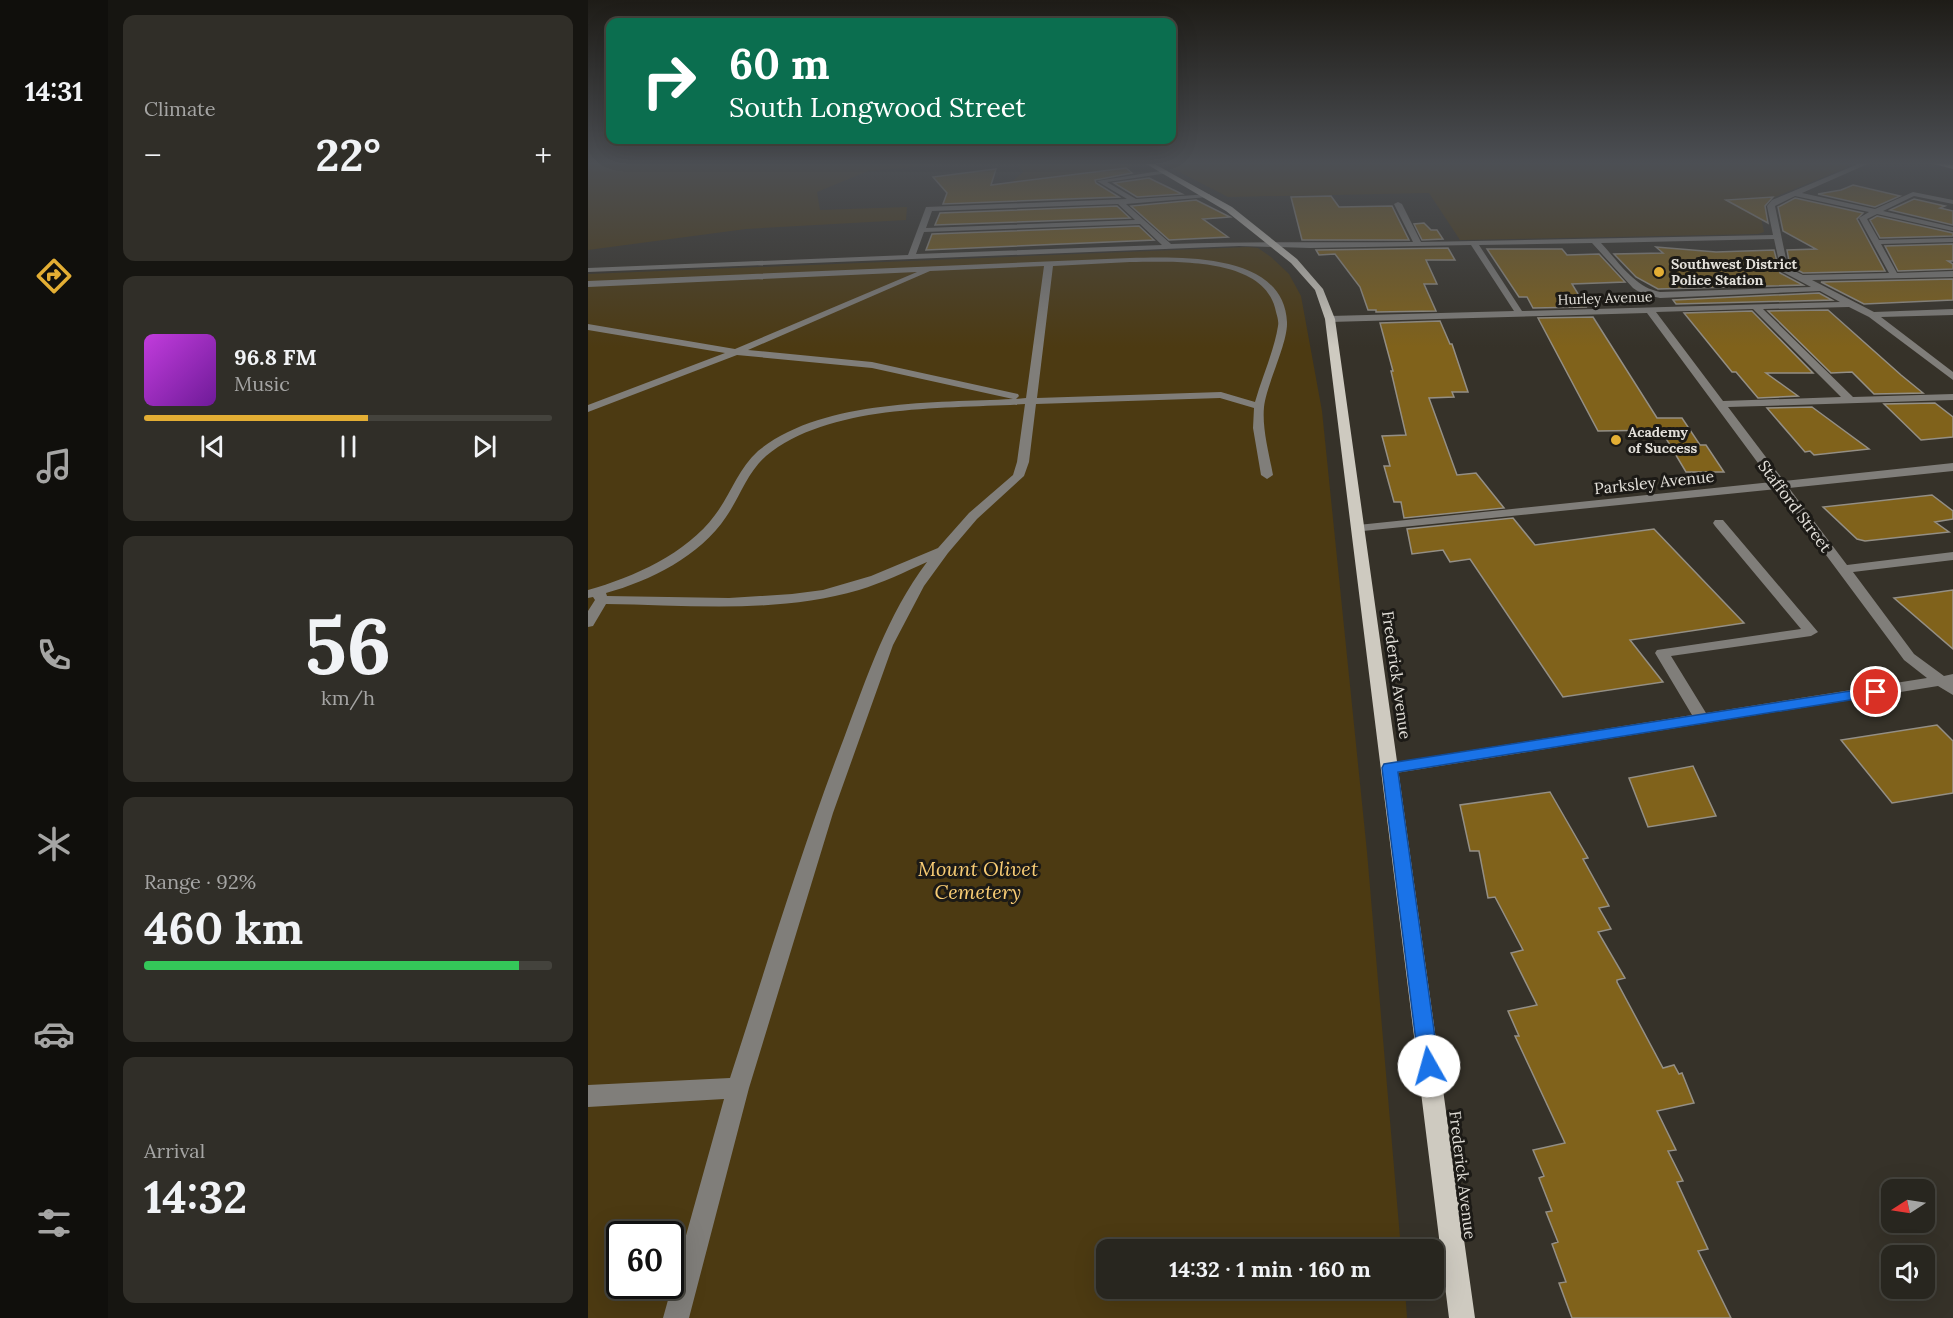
<!DOCTYPE html>
<html lang="en">
<head>
<meta charset="utf-8">
<style>
  body { margin:0; font-family:Lora,serif; background:#302e28; color:#f1f3f6; height:100vh; display:flex; flex-direction:column; font-size:22px; white-space:nowrap }
  * { box-sizing:border-box; margin:0 }
  p { font-size:20px; color:#a5a5a4 }
  .icon { flex:none; width:33px; height:33px; fill:none; stroke:currentColor; stroke-width:2; stroke-linecap:round; stroke-linejoin:round }
  .map { position:relative; flex:1; overflow:hidden }
  .drawer { display:flex; flex-direction:column; gap:15px; padding:15px; background:#161511; width:480px }
  .drawer>* { flex:none }
  .banner { position:absolute; left:18px; top:18px; width:570px; height:126px; border-radius:12px; box-shadow:0 6px 24px #0002,0 0 0 2px #44433d; background:#0b6e4f; color:#fff; overflow:hidden }
  .needle { width:39px; rotate:258deg }
  .fabs { position:absolute; left:1293px; top:1179px; display:grid; gap:12px }
  .fabs a { display:grid; place-items:center; width:54px; height:54px; border-radius:12px; background:#28261f; box-shadow:0 6px 24px #0002,0 0 0 2px #44433d; font-size:30px }
  .speed { position:absolute; left:18px; top:1221px; display:flex; gap:12px; font-size:30px; font-weight:700; text-align:center }
  .speed>* { display:grid; place-content:center; width:78px; height:78px; border-radius:50%; background:#28261f; box-shadow:0 6px 24px #0002,0 0 0 2px #44433d; line-height:1 }
  .speed .limit { border:3px solid #111; border-radius:9px; background:#fff; color:#111 }
  .pin { position:absolute; display:grid; place-items:center; width:51px; height:51px; color:#fff; margin:-26px; border:3px solid #fff; border-radius:50%; box-shadow:0 2px 6px #0007 }
  .me { position:absolute; width:66px; margin:-33px; rotate:353deg; stroke-linejoin:round; filter:drop-shadow(0 0 4px #0008) }
  .turn { display:flex; align-items:center; gap:21px; height:126px; padding:0 24px; font-size:27px }
  .turn .icon { width:78px; height:78px; stroke-width:2.5 }
  .turn b { display:block; font-size:42px; line-height:51px }
  .big { font-size:45px; font-weight:700; line-height:1.1 }
  .drawer .widget { flex:1; display:flex; flex-direction:column; justify-content:center; gap:9px; min-width:0; padding:0 21px; border-radius:12px; background:#302e28 }
  .drawer .dial { align-items:center; gap:0 }
  .dial b { font-size:78px; line-height:1 }
  .song { display:flex; align-items:center; gap:18px }
  .cover { width:72px; height:72px; border-radius:9px; background:linear-gradient(135deg,hsl(290 70% 55%),hsl(280 70% 35%)) }
  .played { height:6px; border-radius:3px; background:linear-gradient(90deg,#e3ae34 55%,#44433d 55%) }
  .keys { display:flex; justify-content:space-around; direction:ltr }
  .heat { display:flex; justify-content:space-between; align-items:center; font-size:33px; direction:ltr }
  .charge { height:9px; border-radius:4px; background:linear-gradient(90deg,#34c759 92%,#44433d 0) }
  .trip { position:absolute; left:508px; top:1239px; width:348px; height:60px; border-radius:12px; background:#28261f; box-shadow:0 6px 24px #0002,0 0 0 2px #44433d; font-weight:700; line-height:60px; text-align:center }
  main { display:flex; flex:1; min-height:0 }
  .menu { display:flex; flex-direction:column; width:108px; justify-content:space-around; align-items:center; background:#100f0c; color:#a5a5a4 }
  .menu .icon { width:42px; height:42px }
  .menu .active { color:#e3ae34 }
  .menu b { font-size:27px; color:#f1f3f6 }
  .map>svg:first-child { display:block }
</style>
</head>
<body>
<main>
<nav class="menu">
<b>14:31</b>
<svg class="icon active" aria-label="directions" viewBox="0 0 24 24"><path d="M12 3l9 9-9 9-9-9zM9 14v-3h6M13 9l2 2-2 2"/></svg>
<svg class="icon" aria-label="music" viewBox="0 0 24 24"><path d="M9 18V5l10-2v13"/><circle cx="6" cy="18" r="3"/><circle cx="16" cy="16" r="3"/></svg>
<svg class="icon" aria-label="phone" viewBox="0 0 24 24"><path d="M5 4h4l2 5-3 2q2 4 5 5l2-3 5 2v4C11 20 4 13 5 4z"/></svg>
<svg class="icon" aria-label="climate" viewBox="0 0 24 24"><path d="M12 3v18M4 7l16 10M4 17L20 7"/></svg>
<svg class="icon" aria-label="car" viewBox="0 0 24 24"><path d="M5 17H2v-5l4-1 3-4h7l3 4 3 1v5h-3M9 17h6M6 11h13"/><circle cx="7" cy="17" r="2"/><circle cx="17" cy="17" r="2"/></svg>
<svg class="icon" aria-label="filters" viewBox="0 0 24 24"><path d="M4 7h16M4 17h16"/><circle cx="9" cy="7" r="2"/><circle cx="15" cy="17" r="2"/></svg>
</nav>
<section class="drawer">
<div class="widget"><p>Climate</p>
<div class="heat"><a>−</a><b class="big">22°</b><a>+</a></div>
</div>
<div class="widget">
<div class="song"><i class="cover"></i><div><b>96.8 FM</b><p>Music</p></div></div>
<div class="played"></div>
<div class="keys"><svg class="icon" aria-label="previous" viewBox="0 0 24 24"><path d="M18 5L8 12l10 7zM5 5v14"/></svg><svg class="icon" aria-label="pause" viewBox="0 0 24 24"><path d="M8 5v14M16 5v14"/></svg><svg class="icon" aria-label="next" viewBox="0 0 24 24"><path d="M6 5l10 7-10 7zM19 5v14"/></svg></div>
</div>
<div class="widget dial"><b>56</b><p>km/h</p></div>
<div class="widget"><p>Range · 92%</p><b class="big">460 km</b><div class="charge"></div></div>
<div class="widget"><p>Arrival</p><b class="big">14:32</b></div>
</section>
<div class="map">
<svg width="1365" height="1318" viewBox="0 0 1365 1318">
  <rect width="100%" height="100%" fill="#363229"/>
  <path fill="#4c3a12" fill-rule="evenodd" d="M 0,162 L 377,162 L 280,171 L 229,192 L 232,210 L 319,207 L 318,220 L 158,229 L 0,250 Z
    M 429,162 L 536,162 L 545,167 L 424,182 L 435,172 Z
    M 572,162 L 1272,162 L 1175,202 L 1171,208 L 1176,232 L 1170,234 L 872,240 L 841,193 L 640,197 Z
    M 660,247 L 670,248 L 683,257 L 701,274 L 713,296 L 734,411 L 779,852 L 813,1249 L 519,1250 L 519,1288 L 817,1289 L 819,1318 L 0,1318 L 0,274 ZM 32,1234 L 82,1234 L 82,1286 L 32,1286 Z"/>
  <path fill="#80621b" stroke="#948f85" stroke-width="1.5" d="M 538,168 L 544,173 L 507,180 L 508,183 L 531,197 L 355,204 L 359,193 L 345,177 L 408,169 L 403,185 Z
    M 561,178 L 567,181 L 594,194 L 549,197 L 526,183 Z
    M 1265,185 L 1312,196 L 1287,207 L 1230,194 L 1253,190 Z
    M 743,196 L 751,207 L 804,206 L 821,240 L 714,240 L 703,197 Z
    M 1185,197 L 1177,206 L 1180,223 L 1138,200 Z
    M 1207,198 L 1275,213 L 1269,219 L 1297,271 L 1215,273 L 1202,266 L 1199,250 L 1228,249 L 1195,231 L 1190,207 Z
    M 1326,199 L 1357,206 L 1352,208 L 1365,211 L 1365,225 L 1302,210 Z
    M 608,200 L 642,217 L 615,219 L 640,237 L 581,240 L 543,206 Z
    M 529,206 L 542,218 L 347,225 L 352,213 Z
    M 1289,216 L 1365,233 L 1365,236 L 1292,238 L 1282,220 Z
    M 836,223 L 843,230 L 849,230 L 855,239 L 834,240 L 826,224 Z
    M 551,226 L 566,240 L 338,250 L 344,234 Z
    M 1365,244 L 1365,261 L 1360,261 L 1365,264 L 1365,269 L 1310,271 L 1297,246 Z
    M 1068,247 L 1128,252 L 1186,250 L 1192,273 L 1215,285 L 1070,289 L 1048,277 L 1026,254 L 1075,253 Z
    M 860,248 L 867,260 L 838,260 L 849,284 L 836,284 L 848,311 L 788,312 L 788,310 L 780,310 L 772,287 L 747,254 L 731,255 L 728,250 Z
    M 899,249 L 974,249 L 979,255 L 1011,254 L 1037,282 L 984,284 L 998,307 L 945,308 L 939,297 L 931,297 Z
    M 1365,279 L 1365,300 L 1276,304 L 1233,282 Z
    M 1231,293 L 1244,300 L 1088,304 L 1085,300 Z
    M 1240,310 L 1313,375 L 1335,393 L 1286,394 L 1264,372 L 1243,373 L 1180,311 Z
    M 1164,311 L 1225,373 L 1178,373 L 1210,396 L 1170,398 L 1148,372 L 1144,372 L 1096,313 Z
    M 1005,317 L 1069,418 L 1094,418 L 1112,445 L 1118,445 L 1136,472 L 1098,472 L 1073,430 L 1010,431 L 950,318 Z
    M 852,321 L 862,344 L 864,344 L 880,392 L 864,392 L 866,397 L 841,398 L 869,475 L 888,473 L 916,508 L 816,518 L 813,502 L 806,502 L 796,466 L 802,466 L 794,436 L 818,435 L 803,371 L 805,371 L 792,323 Z
    M 1347,403 L 1365,417 L 1365,437 L 1333,440 L 1296,404 Z
    M 1224,407 L 1281,449 L 1226,455 L 1222,451 L 1217,452 L 1179,408 Z
    M 1344,495 L 1365,511 L 1365,519 L 1347,522 L 1361,532 L 1277,541 L 1269,539 L 1235,507 Z
    M 925,518 L 947,545 L 1066,529 L 1156,623 L 1042,640 L 1075,682 L 975,697 L 882,559 L 862,562 L 855,550 L 824,554 L 819,529 Z
    M 1365,590 L 1365,649 L 1306,598 L 1344,593 Z
    M 1349,725 L 1365,741 L 1365,793 L 1304,803 L 1253,740 Z
    M 1105,766 L 1128,816 L 1060,827 L 1041,778 Z
    M 962,792 L 1000,858 L 995,859 L 1021,906 L 1011,908 L 1023,929 L 1010,932 L 1037,978 L 1029,980 L 1029,982 L 1075,1068 L 1086,1065 L 1091,1074 L 1094,1073 L 1106,1103 L 1069,1111 L 1088,1150 L 1080,1151 L 1095,1181 L 1089,1182 L 1120,1249 L 1110,1251 L 1143,1318 L 984,1318 L 971,1283 L 978,1282 L 964,1244 L 970,1242 L 958,1212 L 964,1211 L 951,1178 L 956,1176 L 945,1150 L 977,1143 L 927,1036 L 931,1036 L 920,1011 L 949,1005 L 923,953 L 935,950 L 907,897 L 900,898 L 891,851 L 882,851 L 872,805 Z"/>
  <g fill="none" stroke-linecap="round" stroke-linejoin="round">
    <path fill="#807e7a" fill-rule="evenodd" d="M 1275,162 L 1284,162 L 1214,193 L 1287,209 L 1325,192 L 1365,200 L 1365,204 L 1326,196 L 1295,211 L 1365,227 L 1365,231 L 1289,214 L 1279,219 L 1291,240 L 1365,238 L 1365,242 L 1293,244 L 1309,273 L 1365,271 L 1365,277 L 1224,280 L 1286,312 L 1365,309 L 1365,315 L 1293,317 L 1365,372 L 1365,380 L 1281,317 L 1261,307 L 1175,309 L 1265,397 L 1365,394 L 1365,400 L 1140,407 L 1196,481 L 1365,463 L 1365,471 L 1201,488 L 1259,565 L 1365,552 L 1365,560 L 1265,572 L 1326,654 L 1356,676 L 1365,674 L 1365,695 L 1350,686 L 802,774 L 796,772 L 794,768 L 796,764 L 1104,715 L 1067,653 L 1069,650 L 1213,629 L 1127,526 L 1125,523 L 1127,520 L 1135,520 L 1230,632 L 1223,636 L 1083,656 L 1118,713 L 1339,678 L 1316,660 L 1189,489 L 765,532 L 764,529 L 765,526 L 770,525 L 1184,482 L 1059,313 L 742,322 L 737,319 L 742,316 L 926,311 L 883,245 L 722,248 L 651,246 L 0,272 L 0,268 L 320,255 L 338,207 L 539,199 L 509,181 L 578,170 L 580,173 L 519,182 L 548,199 L 622,194 L 620,197 L 538,204 L 583,244 C 663,241 744,243 825,242 L 806,204 L 810,202 L 814,204 L 833,242 L 1185,235 L 1179,206 L 1184,200 ZM 1207,196 L 1281,212 L 1271,218 L 1301,273 L 1215,275 L 1200,268 L 1187,206 ZM 530,204 L 547,220 L 338,228 L 344,211 ZM 552,224 L 574,245 L 328,254 L 336,232 ZM 1186,239 L 1193,271 L 1223,287 L 1072,292 C 1046,287 1030,261 1013,243 ZM 1004,243 L 1045,288 L 1054,294 L 1072,298 L 1232,291 L 1252,302 L 934,311 L 891,245 ZM 1165,309 L 1253,397 L 1135,401 L 1068,312 Z
      M 542,258 C 591,257 696,252 699,322 C 700,343 679,383 676,407 C 674,429 681,453 685,475 L 679,479 L 673,475 L 665,428 L 666,408 L 632,398 L 448,404 L 441,462 L 436,476 L 389,519 L 360,553 L 336,586 L 305,645 L 245,813 L 161,1088 L 101,1318 L 75,1318 L 136,1099 L 0,1107 L 0,1085 L 142,1078 C 179,964 213,850 256,738 C 279,677 299,615 339,562 C 317,572 294,583 271,590 C 189,614 102,605 18,604 L 5,626 L 0,627 L 0,611 L 7,600 L 5,597 L 0,598 L 0,590 C 46,577 98,554 127,515 C 143,494 150,469 170,451 C 234,399 346,403 425,399 L 284,368 L 149,355 L 0,412 L 0,405 L 137,353 L 0,330 L 0,324 L 147,349 L 329,272 L 0,287 L 0,281 ZM 542,262 C 585,262 678,256 688,312 C 689,316 691,321 690,326 C 686,351 674,377 667,402 L 633,392 L 449,398 L 465,266 ZM 456,266 L 438,398 L 428,399 L 431,396 L 430,394 L 284,362 L 160,350 L 342,271 ZM 437,404 L 429,462 L 425,475 L 381,513 L 350,548 L 283,576 L 235,590 L 204,594 L 141,598 L 19,596 L 18,593 C 62,581 112,556 138,517 C 152,497 159,473 178,456 C 242,403 358,409 437,404 Z"/>
    <path fill="#cecac0" fill-rule="evenodd" d="M 555,162 L 563,162 L 644,207 L 709,259 L 735,289 L 747,319 L 887,1318 L 861,1318 L 737,319 L 727,290 L 703,263 L 638,211 Z
      M 1341,162 L 1365,165 L 1365,169 L 1342,163 Z"/>
  </g>
  <linearGradient id="sky" x2="0" y2="1"><stop stop-color="#1e1c17"/><stop offset="0.47" stop-color="#4c4f54"/><stop offset="1" stop-color="#4c4f54" stop-opacity="0"/></linearGradient>
  <rect width="1365" height="347" fill="url(#sky)"/>
  <path fill="#1a73e8" stroke="#114b97" stroke-width="1.5" d="M 1288,687 L 1293,688 L 1295,692 L 1293,695 L 810,772 L 851,1066 L 848,1073 L 841,1075 L 834,1073 L 831,1066 L 794,768 L 796,764 Z"/>
  <g fill="#e3ae34" stroke="#1c1a16" stroke-width="2">
    <circle cx="1071" cy="272" r="6"/>
    <circle cx="1028" cy="440" r="6"/>
  </g>
  <g text-anchor="middle" dominant-baseline="central" stroke-width="6" stroke-linejoin="round" paint-order="stroke">
    <g font-size="14" font-weight="bold" fill="#e3e0da" stroke="#1c1a16" text-anchor="start">
      <text x="1083" y="264">Southwest District<tspan x="1083" dy="16">Police Station</tspan></text>
      <text x="1040" y="432">Academy<tspan x="1040" dy="16">of Success</tspan></text>
    </g>
    <g font-size="14" fill="#e3e0da" stroke="#1c1a16">
      <text transform="translate(1017 298) rotate(-2)">Hurley Avenue</text>
    </g>
    <g font-size="16" fill="#e3e0da" stroke="#1c1a16">
      <text transform="translate(1066 482) rotate(-6)">Parksley Avenue</text>
      <text transform="translate(1207 506) rotate(53)">Stafford Street</text>
      <text transform="translate(809 675) rotate(82)">Frederick Avenue</text>
      <text transform="translate(875 1175) rotate(83)">Frederick Avenue</text>
    </g>
    <g font-size="20" font-style="italic" fill="#f8cc74" stroke="#1c1a16">
      <text x="390" y="868">Mount Olivet<tspan x="390" dy="23">Cemetery</tspan></text>
    </g>
  </g>
</svg>
<div class="fabs">
<a><svg class="needle" viewBox="-14 -14 28 28"><path d="M0-13l5 13h-10z" fill="#e53935"/><path d="M0 13l5-13h-10z" fill="#a5a5a4"/></svg></a>
<a><svg class="icon" aria-label="sound" viewBox="0 0 24 24"><path d="M4 9h4l5-4v14l-5-4H4zM17 9q2 3 0 6"/></svg></a>
</div>
<div class="speed"><div class="limit">60</div></div>
<div class="pin" style="left:1288px;top:692px;background:#d93025"><svg class="icon" aria-label="arrive" viewBox="0 0 24 24"><path d="M6 21V4h12l-3 4 3 4H6"/></svg></div>
<svg class="me" style="left:841px;top:1066px" viewBox="-20 -20 40 40"><circle r="19" fill="#fff"/><path d="M0-13L10 11 0 6-10 11z" fill="#1a73e8"/></svg>
<div class="trip">14:32 · 1 min · 160 m</div>
<div class="banner">
<div class="turn"><svg class="icon" aria-label="right" viewBox="0 0 24 24"><path d="M7 20v-9h11M14 6l5 5-5 5"/></svg><div><b>60 m</b>South Longwood Street</div></div>
</div>
</div>
</main>
</body>
</html>
